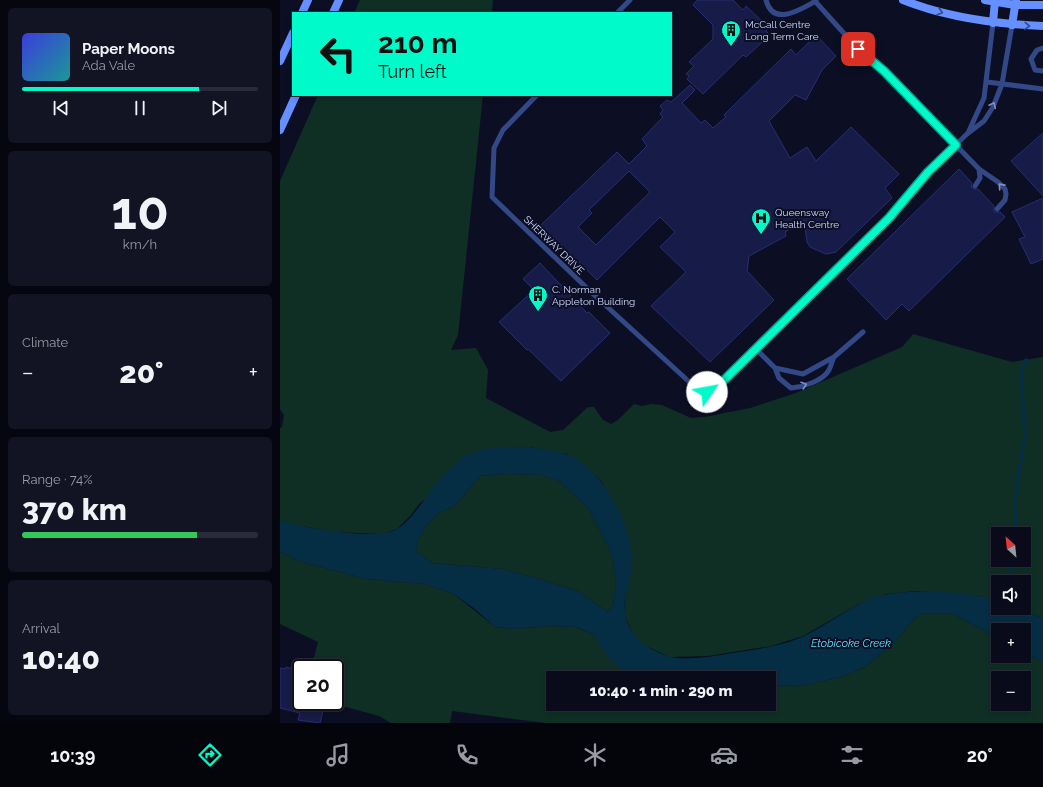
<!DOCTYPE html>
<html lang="en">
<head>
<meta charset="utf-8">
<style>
  body { margin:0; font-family:Raleway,sans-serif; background:#121424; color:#f1f3f6; height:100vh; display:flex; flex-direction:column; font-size:15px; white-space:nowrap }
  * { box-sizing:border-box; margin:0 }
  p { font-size:13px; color:#999ba3 }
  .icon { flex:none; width:22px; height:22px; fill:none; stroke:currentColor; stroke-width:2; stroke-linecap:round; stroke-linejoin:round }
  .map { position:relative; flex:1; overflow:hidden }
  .sheet { display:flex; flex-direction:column; gap:8px; padding:8px; background:#05060f; width:280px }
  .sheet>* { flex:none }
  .hud { position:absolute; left:12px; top:12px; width:380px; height:84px; border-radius:0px; box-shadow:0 2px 6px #0003,0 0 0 1px #292b3a; background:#00faca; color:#111; overflow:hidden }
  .needle { width:26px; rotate:333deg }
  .tools { position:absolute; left:711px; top:527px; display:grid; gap:8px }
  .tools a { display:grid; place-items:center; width:40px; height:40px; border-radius:0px; background:#090b1b; box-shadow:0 2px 6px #0003,0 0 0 1px #292b3a; font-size:20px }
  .speed { position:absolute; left:12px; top:659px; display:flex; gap:8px; font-size:20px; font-weight:700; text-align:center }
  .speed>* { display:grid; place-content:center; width:52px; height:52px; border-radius:50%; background:#090b1b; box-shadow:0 2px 6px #0003,0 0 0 1px #292b3a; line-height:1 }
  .speed .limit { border:2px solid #111; border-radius:6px; background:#fff; color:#111 }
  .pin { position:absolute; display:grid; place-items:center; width:34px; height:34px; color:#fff; margin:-17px; border-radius:8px; box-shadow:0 2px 6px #0006 }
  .me { position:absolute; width:44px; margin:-22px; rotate:57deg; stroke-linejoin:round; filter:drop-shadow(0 0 3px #0008) }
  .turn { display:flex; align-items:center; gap:14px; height:84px; padding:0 20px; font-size:18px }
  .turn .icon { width:52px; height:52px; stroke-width:2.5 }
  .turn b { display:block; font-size:28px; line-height:34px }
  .big { font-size:30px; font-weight:800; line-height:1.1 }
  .sheet .widget { flex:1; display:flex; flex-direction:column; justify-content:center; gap:6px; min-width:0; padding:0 14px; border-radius:6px; background:#121424 }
  .sheet .dial { align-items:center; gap:0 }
  .dial b { font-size:52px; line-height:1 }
  .song { display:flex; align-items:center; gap:12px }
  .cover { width:48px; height:48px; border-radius:6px; background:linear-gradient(135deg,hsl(240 70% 55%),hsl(180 70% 35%)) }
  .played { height:4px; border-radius:2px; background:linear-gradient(90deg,#00faca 75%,#292b3a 75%) }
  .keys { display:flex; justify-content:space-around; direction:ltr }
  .heat { display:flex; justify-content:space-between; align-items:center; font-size:22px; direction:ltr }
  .charge { height:6px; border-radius:3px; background:linear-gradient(90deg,#34c759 74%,#292b3a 0) }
  .trip { position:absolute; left:266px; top:671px; width:230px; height:40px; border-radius:0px; background:#090b1b; box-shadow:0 2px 6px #0003,0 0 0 1px #292b3a; font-weight:800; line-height:40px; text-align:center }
  .tab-bar { display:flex; height:64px; justify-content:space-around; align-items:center; background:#04040b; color:#999ba3 }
  .tab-bar .icon { width:28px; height:28px }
  .tab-bar .selected { color:#00faca }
  .tab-bar b { font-size:18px; color:#f1f3f6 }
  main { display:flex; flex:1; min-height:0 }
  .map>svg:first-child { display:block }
</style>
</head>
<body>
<main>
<section class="sheet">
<div class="widget">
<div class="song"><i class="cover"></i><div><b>Paper Moons</b><p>Ada Vale</p></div></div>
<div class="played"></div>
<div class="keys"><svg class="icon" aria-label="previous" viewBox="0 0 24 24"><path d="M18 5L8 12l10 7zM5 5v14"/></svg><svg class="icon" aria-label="pause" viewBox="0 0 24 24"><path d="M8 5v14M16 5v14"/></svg><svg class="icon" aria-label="next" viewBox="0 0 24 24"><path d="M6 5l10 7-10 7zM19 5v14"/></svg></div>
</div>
<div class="widget dial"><b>10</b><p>km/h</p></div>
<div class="widget"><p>Climate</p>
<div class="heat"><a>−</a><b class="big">20°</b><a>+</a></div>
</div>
<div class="widget"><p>Range · 74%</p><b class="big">370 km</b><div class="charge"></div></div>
<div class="widget"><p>Arrival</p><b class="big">10:40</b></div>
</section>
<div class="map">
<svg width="763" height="723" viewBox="0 0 763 723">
  <rect width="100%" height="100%" fill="#0c0f24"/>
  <path fill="#0f2f24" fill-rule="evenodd" d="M 80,0 L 213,0 L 212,13 L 74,13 Z
    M 38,95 L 203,95 L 178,335 L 171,350 L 196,348 L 208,370 L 206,398 L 270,432 L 283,430 L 308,407 L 314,407 L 323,420 L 331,424 L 338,420 L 354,404 L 362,406 L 371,404 L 382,405 L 411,418 L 424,417 L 470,408 L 516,393 L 622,347 L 630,338 L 633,334 L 732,362 L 763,357 L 763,618 L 732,608 L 744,608 L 744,582 L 718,582 L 718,603 L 701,596 L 636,591 L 606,594 L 577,605 L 523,636 L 491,646 L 428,656 L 389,657 L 360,643 L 352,632 L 345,616 L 346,530 L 335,504 L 321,481 L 304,465 L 287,454 L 249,447 L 212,449 L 140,503 L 130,516 L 117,529 L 102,534 L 55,532 L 11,524 L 0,520 L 0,428 L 2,427 L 4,415 L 0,409 L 0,181 ZM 718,534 L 744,534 L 744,560 L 718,560 Z
    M 225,474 L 261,475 L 279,481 L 309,509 L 332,554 L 336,584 L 333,605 L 328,612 L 298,591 L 263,580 L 223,569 L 152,563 L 136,551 L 138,539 L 146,527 L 159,513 L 175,506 L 200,476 Z
    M 0,552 L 19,561 L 86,579 L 145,584 L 174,594 L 215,627 L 235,629 L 269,626 L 296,627 L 316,636 C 325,655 338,666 354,678 L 273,678 L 273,704 L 489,704 L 489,686 L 525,685 L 561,677 L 585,667 L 613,644 L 634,619 L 641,614 L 655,613 L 673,614 L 718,638 L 718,656 L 744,656 L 744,652 L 763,662 L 763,723 L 266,723 L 172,711 L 170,723 L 111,723 L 99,716 L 51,703 L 55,702 L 55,668 L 40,668 L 32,665 L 38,642 L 0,624 ZM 718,678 L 744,678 L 744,704 L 718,704 Z"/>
  <path fill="#052e44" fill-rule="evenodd" d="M 249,447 C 261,449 275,450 286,454 C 322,467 351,524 352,560 C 352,573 347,588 345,601 C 342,630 362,647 387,656 C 399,661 428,657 441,655 C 468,650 498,648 524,636 C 547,625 567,609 590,599 C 615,588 674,591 700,596 C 706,597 712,600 718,603 L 718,608 L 732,608 L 763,618 L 763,662 L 744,652 L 744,630 L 718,630 L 718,638 L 673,614 L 655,613 L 641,614 L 634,619 L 613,644 L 585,667 L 561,677 L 525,685 L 489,686 L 489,678 L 354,678 L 335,664 L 321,648 L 316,636 L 297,627 L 269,626 L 235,629 L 215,627 L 195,609 L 174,594 L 145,584 L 86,579 L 19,561 L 0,552 L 0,520 C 23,528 96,541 117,529 C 131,521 145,498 155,485 C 166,473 178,457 194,452 C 211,446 231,448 249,447 ZM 225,474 L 261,475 L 279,481 L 309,509 L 332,554 L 336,584 L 333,605 L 328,612 L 298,591 L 263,580 L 223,569 L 152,563 L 136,551 L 138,539 L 146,527 L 159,513 L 175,506 L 200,476 Z"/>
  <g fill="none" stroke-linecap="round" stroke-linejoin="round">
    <path stroke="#052e44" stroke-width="3.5" d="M 735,534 L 737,481 L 745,437 L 741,372 L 746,360
      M 730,582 L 732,560"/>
  </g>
  <path fill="#171b47" stroke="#272e75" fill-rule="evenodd" d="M 417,0 L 453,0 L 463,10 L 466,6 L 489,28 L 486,31 L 490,35 L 466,57 L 463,55 L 423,94 L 407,79 L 409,76 L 406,74 L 414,66 L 409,62 L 433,39 L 433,25 L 413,5 Z
    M 536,35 L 556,56 L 542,70 L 526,100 L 515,95 L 489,121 L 510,158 L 527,147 L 536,161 L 571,127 L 619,174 L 605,188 L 612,198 L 556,252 L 546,254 L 530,247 L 527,242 L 524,220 L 505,232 L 506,236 L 469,256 L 467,271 L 494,300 L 430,362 L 371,306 L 406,272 L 380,247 L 395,232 L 380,217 L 317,280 L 261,225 L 337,152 L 349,164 L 367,146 L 362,139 L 383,117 L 380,114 L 383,110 L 380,106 L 387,100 L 391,102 L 410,85 L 415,90 L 402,103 L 421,123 L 425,120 L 433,128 L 446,117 L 444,115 L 511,49 L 516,55 ZM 349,171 L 370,192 L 316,245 L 298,227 L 312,213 L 309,210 Z
    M 763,133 L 763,196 L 731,161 Z
    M 679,169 L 692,183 L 691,186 L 693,189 L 698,189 L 714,206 L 714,212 L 720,212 L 725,217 L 629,311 L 622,304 L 606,320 L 567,279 Z
    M 763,198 L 763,259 L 751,264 L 739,239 L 745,237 L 732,212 Z
    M 260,263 L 307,313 L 309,312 L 330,333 L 281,381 L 248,349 L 247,350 L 219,322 L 254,290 L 243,279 Z
    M 6,667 L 21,671 L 21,702 L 39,702 L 38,706 L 44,707 L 40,723 L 18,720 L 20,713 L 0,708 L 0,668 L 5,669 Z"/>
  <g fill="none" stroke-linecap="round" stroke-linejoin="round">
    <path stroke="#334987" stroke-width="5" d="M 486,0 C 493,27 520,10 536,1
      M 534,0 L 578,49 L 611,78 L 699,169 L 718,182 L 725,189 L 726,194 L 725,200 L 717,209
      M 337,13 L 350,0
      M 763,48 L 757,50 L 751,59 L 755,70 L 763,71
      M 707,82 L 763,89
      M 257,95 L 223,130 L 214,148 L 212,197 L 311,292 L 417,389 L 427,391 L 437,387 L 609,218 L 664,156 L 687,134 L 704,121 L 713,107 L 722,84 L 732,25
      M 688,133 L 704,98 L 713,23
      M 695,186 L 700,178 L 699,169
      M 476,349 L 495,368 L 499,378 L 511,388 C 523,387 543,381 549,370 C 551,366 552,361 554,357
      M 495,368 L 523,374 L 554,357 L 583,332"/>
    <path stroke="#668fff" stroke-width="8" d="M 623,0 C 668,18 715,24 763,26
      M 705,0 L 735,5 L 763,5
      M 22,13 L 28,0
      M 53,13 L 59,0
      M 713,23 L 715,0
      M 732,25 L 736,0
      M 0,61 L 13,33
      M 0,130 L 16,95"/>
  </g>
  <defs><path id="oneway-chevron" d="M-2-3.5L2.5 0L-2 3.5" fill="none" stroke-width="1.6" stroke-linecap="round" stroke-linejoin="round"/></defs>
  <g stroke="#344987">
    <use href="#oneway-chevron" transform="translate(660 12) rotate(17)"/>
    <use href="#oneway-chevron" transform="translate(747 26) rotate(3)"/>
  </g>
  <g stroke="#8190c3">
    <use href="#oneway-chevron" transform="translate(713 105) rotate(-64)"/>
    <use href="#oneway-chevron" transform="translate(721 186) rotate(-132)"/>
    <use href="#oneway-chevron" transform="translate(524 385) rotate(-18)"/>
  </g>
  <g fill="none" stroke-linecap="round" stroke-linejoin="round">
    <defs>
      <path id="route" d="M 427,392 L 437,387 L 609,218 L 648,172 L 676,145 L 604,71 L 578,49"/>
    </defs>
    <use href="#route" stroke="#00a283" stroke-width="10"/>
    <use href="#route" stroke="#00faca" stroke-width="7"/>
  </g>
  <defs>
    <symbol id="building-pin" viewBox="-11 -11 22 30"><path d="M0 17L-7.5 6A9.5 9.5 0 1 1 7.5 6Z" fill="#00faca" stroke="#0c0f24"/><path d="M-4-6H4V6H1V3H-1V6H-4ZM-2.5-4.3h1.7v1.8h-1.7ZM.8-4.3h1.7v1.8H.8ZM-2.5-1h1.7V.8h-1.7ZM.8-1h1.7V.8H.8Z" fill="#111"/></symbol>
    <symbol id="hospital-pin" viewBox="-11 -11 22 30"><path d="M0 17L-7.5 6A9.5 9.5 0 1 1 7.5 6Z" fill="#00faca" stroke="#0c0f24"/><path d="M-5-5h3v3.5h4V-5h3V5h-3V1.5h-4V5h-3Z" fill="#111"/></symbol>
  </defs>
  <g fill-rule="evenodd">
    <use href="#building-pin" x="440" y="19" width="22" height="30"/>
    <use href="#hospital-pin" x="470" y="207" width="22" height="30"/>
    <use href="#building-pin" x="247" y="284" width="22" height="30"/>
  </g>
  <g text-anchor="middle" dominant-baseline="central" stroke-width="4" stroke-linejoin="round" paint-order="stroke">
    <g font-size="10" fill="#cfd8ff" stroke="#0c0f24" text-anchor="start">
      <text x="465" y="24">McCall Centre<tspan x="465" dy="12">Long Term Care</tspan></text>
      <text x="495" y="212">Queensway<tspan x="495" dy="12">Health Centre</tspan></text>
      <text x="272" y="289">C. Norman<tspan x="272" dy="12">Appleton Building</tspan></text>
    </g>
    <g font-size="10" fill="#cfd8ff" stroke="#0c0f24">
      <text transform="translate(274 245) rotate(44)">SHERWAY DRIVE</text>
    </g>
    <g font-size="11" font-style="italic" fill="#5de4ff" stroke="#0c0f24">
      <text x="571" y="643">Etobicoke Creek</text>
    </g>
  </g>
</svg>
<div class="tools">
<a><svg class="needle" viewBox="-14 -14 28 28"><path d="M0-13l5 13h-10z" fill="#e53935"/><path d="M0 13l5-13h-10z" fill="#999ba3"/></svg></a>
<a><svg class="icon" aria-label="sound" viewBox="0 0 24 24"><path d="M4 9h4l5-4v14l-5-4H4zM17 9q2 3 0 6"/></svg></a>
<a>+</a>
<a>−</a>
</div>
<div class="speed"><div class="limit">20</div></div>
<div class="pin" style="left:578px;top:49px;background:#d93025"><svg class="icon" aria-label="arrive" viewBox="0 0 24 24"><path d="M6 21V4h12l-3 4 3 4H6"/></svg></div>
<svg class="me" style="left:427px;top:392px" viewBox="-20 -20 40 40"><circle r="19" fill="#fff"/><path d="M0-13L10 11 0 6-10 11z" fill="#00faca"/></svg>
<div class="trip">10:40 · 1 min · 290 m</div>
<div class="hud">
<div class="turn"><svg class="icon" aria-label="left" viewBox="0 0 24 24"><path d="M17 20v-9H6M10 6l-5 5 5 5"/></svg><div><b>210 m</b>Turn left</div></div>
</div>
</div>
</main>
<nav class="tab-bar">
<b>10:39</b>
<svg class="icon selected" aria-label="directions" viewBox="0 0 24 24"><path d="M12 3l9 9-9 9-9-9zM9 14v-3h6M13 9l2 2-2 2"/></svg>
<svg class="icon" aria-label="music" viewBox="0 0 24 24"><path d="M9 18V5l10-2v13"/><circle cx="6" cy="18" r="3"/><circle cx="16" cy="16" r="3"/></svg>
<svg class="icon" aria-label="phone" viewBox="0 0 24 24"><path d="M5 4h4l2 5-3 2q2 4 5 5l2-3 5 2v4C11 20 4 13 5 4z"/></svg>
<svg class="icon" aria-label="climate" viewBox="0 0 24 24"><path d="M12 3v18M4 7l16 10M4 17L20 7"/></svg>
<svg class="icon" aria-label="car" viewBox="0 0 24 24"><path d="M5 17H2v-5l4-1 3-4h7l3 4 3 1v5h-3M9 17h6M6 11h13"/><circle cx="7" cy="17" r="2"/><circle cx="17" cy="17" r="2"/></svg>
<svg class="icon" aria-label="filters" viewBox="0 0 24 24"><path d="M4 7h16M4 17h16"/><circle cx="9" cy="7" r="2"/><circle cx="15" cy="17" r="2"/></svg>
<b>20°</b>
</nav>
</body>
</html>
